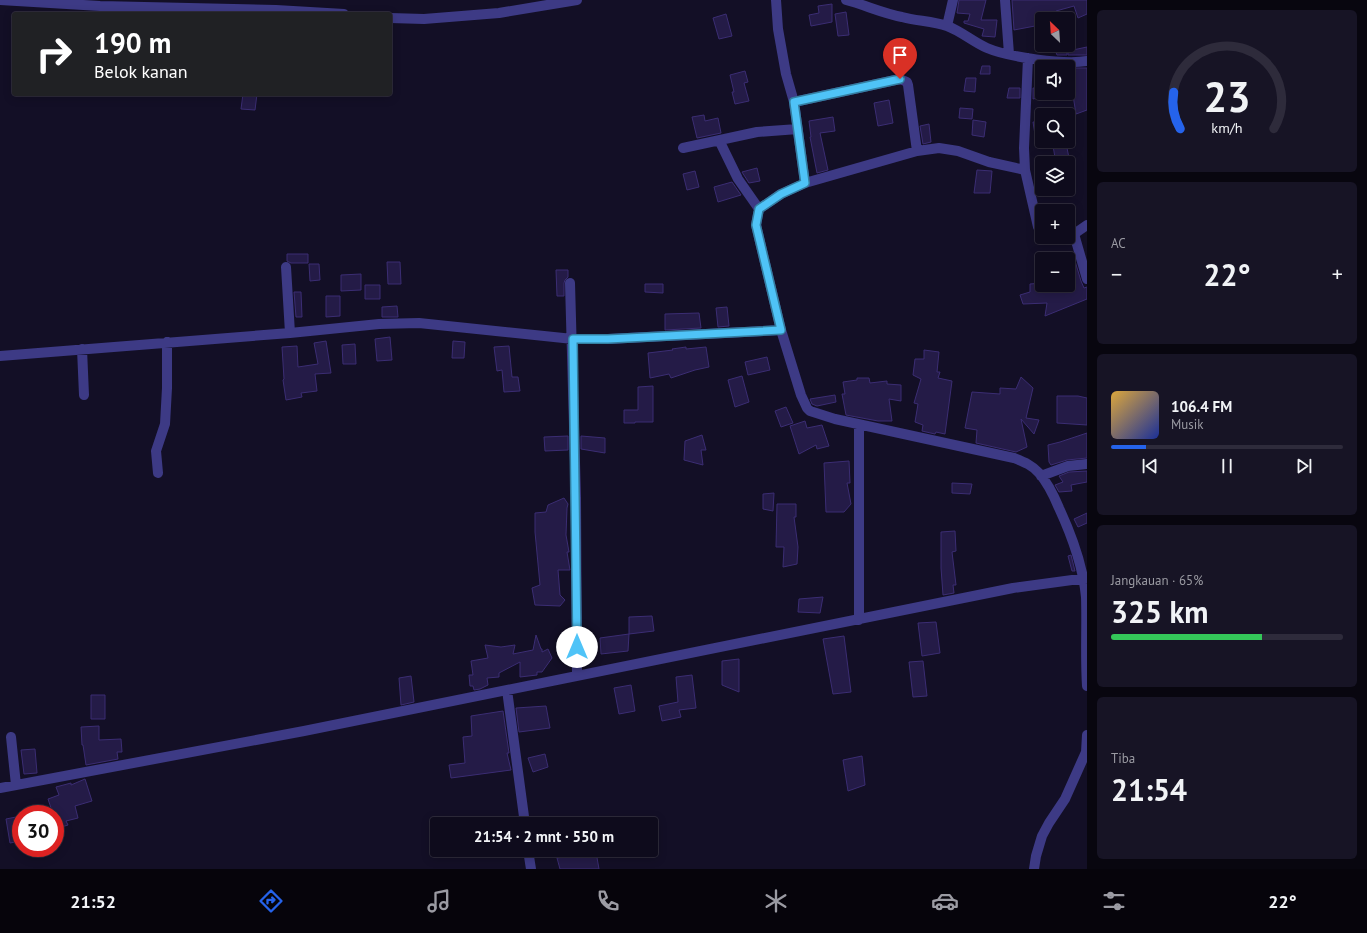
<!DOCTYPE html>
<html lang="id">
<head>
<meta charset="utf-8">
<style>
  body { margin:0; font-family:"PT Sans",sans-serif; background:#171425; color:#f1f3f6; height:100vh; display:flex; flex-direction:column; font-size:15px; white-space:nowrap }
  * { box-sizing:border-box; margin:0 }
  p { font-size:13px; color:#9b9ba3 }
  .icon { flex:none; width:22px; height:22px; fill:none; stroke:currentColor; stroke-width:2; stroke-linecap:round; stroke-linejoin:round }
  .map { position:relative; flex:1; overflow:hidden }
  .side { display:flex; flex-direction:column; gap:10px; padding:10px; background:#08060f; width:280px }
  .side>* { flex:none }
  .hud { position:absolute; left:12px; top:12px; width:380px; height:84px; border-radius:4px; box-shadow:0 2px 10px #0003,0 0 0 1px #2e2b3b; background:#202124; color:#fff; overflow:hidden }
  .needle { width:26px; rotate:335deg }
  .controls { position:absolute; left:1035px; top:12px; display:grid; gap:8px }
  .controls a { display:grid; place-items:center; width:40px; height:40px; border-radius:4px; background:#0e0b1c; box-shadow:0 2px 10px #0003,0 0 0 1px #2e2b3b; font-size:20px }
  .speed { position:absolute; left:12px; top:805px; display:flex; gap:8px; font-size:20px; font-weight:700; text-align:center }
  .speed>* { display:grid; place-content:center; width:52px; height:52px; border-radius:50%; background:#0e0b1c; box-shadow:0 2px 10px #0003,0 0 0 1px #2e2b3b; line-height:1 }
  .speed .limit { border:6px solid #d22; background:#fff; color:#111 }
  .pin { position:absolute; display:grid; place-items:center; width:34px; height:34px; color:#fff; margin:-41px -17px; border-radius:50% 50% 50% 0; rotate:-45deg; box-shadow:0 0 4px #0007 }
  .pin .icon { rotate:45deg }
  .me { position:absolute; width:44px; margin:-22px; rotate:0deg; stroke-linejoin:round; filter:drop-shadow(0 0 3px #0008) }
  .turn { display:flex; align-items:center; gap:14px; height:84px; padding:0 16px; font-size:18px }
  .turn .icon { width:52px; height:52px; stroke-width:2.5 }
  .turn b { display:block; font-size:28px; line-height:34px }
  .big { font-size:30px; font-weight:700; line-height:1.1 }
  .side .card { flex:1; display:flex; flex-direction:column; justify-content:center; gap:6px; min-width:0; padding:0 14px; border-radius:6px; background:#171425 }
  .side .dial { align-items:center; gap:0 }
  .dial svg { height:104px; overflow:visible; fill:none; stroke:#2e2b3b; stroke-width:7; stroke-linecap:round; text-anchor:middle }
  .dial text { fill:#f1f3f6; stroke:none }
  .song { display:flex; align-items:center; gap:12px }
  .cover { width:48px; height:48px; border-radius:6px; background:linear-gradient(135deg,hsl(40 70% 55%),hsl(230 70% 35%)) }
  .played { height:4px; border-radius:2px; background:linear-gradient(90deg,#2563eb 15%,#2e2b3b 15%) }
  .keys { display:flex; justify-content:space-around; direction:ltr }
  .heat { display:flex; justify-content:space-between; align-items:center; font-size:22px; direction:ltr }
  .charge { height:6px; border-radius:3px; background:linear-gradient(90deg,#34c759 65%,#2e2b3b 0) }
  .trip { position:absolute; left:430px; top:817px; width:228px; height:40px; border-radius:4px; background:#0e0b1c; box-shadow:0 2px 10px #0003,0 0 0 1px #2e2b3b; font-weight:700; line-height:40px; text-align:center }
  .menu { display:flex; height:64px; justify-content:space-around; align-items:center; background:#06040b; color:#9b9ba3 }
  .menu .icon { width:28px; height:28px }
  .menu .on { color:#2563eb }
  .menu b { font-size:18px; color:#f1f3f6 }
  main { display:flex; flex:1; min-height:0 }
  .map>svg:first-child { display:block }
</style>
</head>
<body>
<main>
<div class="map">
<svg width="1087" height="869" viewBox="0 0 1087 869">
  <rect width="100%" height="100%" fill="#130f26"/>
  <path fill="#241b47" stroke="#3b2d73" d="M 959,0 L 986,0 L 981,20 L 997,20 L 995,37 L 982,36 L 984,29 L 964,23 L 964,21 L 968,21 L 970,14 L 957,13 Z
    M 1012,0 L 1087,0 L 1087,14 L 1078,18 L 1074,6 L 1056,11 L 1057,19 L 1045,19 L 1042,11 L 1042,19 L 1036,19 L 1035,26 L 1014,30 Z
    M 832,4 L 832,22 L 811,26 L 809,15 L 819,13 L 818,6 Z
    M 846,12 L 849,35 L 838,36 L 835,14 Z
    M 726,14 L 732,36 L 719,39 L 713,18 Z
    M 1053,45 L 1067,45 L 1067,55 L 1057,55 Z
    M 1087,47 L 1087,55 L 1068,55 L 1068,51 Z
    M 982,66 L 990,66 L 990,74 L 980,74 Z
    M 1068,68 L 1087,68 L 1087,110 L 1076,114 L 1072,89 L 1068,90 Z
    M 745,71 L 748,82 L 744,83 L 749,101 L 735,104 L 732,92 L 734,92 L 730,75 Z
    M 966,78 L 976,78 L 975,92 L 964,91 Z
    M 1009,88 L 1020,88 L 1020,98 L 1007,98 Z
    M 1033,88 L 1042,88 L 1042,97 L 1033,99 Z
    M 243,94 L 257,94 L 255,110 L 241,109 Z
    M 889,100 L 893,123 L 878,126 L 874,103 Z
    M 960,108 L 973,109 L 972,119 L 959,118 Z
    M 704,115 L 705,121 L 718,118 L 721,133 L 697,138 L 692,117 Z
    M 833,117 L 835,131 L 820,133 L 828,170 L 817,173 L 810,137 L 811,137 L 809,121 Z
    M 973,120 L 986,122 L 984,137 L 972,135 Z
    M 1033,122 L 1042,122 L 1042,147 L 1037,147 Z
    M 929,124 L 931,142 L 923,144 L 920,126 Z
    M 1066,143 L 1070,163 L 1056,163 L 1053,146 Z
    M 757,168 L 760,181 L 749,183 L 742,172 Z
    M 977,170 L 992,171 L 990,193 L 974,193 Z
    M 695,171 L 699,187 L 687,190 L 683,174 Z
    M 732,182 L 741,195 L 718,202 L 714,187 Z
    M 287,254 L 308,254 L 308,263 L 291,263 L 287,261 Z
    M 1075,261 L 1081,281 L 1084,288 L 1087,287 L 1087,299 L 1045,316 L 1047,303 L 1023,304 L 1020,295 L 1030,292 L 1030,284 L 1042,283 L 1042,285 L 1068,285 L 1068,263 Z
    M 387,262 L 400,262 L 401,284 L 388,284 Z
    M 309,264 L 319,264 L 320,280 L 310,281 Z
    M 556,270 L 568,270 L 568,277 L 565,280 L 564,283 L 564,296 L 557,296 Z
    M 361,274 L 361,290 L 341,291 L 341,275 Z
    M 645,284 L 663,284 L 663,293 L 645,292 Z
    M 365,285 L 380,285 L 380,299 L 365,299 Z
    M 294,292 L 301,292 L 302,317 L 296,317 Z
    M 326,296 L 340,296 L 340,316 L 326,317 Z
    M 397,306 L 398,317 L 382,317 L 382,307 Z
    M 727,307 L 729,326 L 718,327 L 716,308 Z
    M 699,313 L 701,328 L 665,330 L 665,314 Z
    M 390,337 L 392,360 L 377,361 L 375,339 Z
    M 326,341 L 331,373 L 315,374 L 317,391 L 301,393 L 302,397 L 286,400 L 283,380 L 284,379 L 282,347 L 297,346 L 298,367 L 318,364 L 314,343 Z
    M 453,341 L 465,342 L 464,358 L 452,358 Z
    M 355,344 L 356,364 L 343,364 L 342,345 Z
    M 509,346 L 512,377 L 518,377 L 520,391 L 504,392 L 502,370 L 497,371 L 494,347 Z
    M 686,347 L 686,349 L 706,347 L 709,367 L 695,370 L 671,378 L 669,374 L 650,378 L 648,353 L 673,350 L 672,349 Z
    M 924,350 L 939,352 L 937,372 L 940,372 L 938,378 L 952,381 L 945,434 L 936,432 L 935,434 L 922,431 L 923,425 L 915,422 L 918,404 L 914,403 L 921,379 L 913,375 L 915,359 L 924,359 Z
    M 767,357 L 770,370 L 748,375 L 745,362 Z
    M 742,376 L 749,402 L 735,407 L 728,380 Z
    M 1021,377 L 1033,388 L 1026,418 L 1039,420 L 1034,434 L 1021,419 L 1027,447 L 1016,452 L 976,443 L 977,430 L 965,428 L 972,392 L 1000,394 L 1000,388 L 1016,389 Z
    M 857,378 L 869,378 L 870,383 L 887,381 L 887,384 L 901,385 L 901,401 L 889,399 L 892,421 L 878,421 L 846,415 L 842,394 L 845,394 L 843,382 L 857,380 Z
    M 653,386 L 653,422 L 635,422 L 635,423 L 624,423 L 624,410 L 638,410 L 638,387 Z
    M 835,395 L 836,402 L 817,406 L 812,404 L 810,399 Z
    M 1057,396 L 1078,396 L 1087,398 L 1087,425 L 1057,423 Z
    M 786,407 L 793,423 L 781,427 L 775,411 Z
    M 805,421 L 807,428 L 822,425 L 829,446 L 817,449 L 816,445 L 799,454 L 790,426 Z
    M 1087,433 L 1087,458 L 1067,460 L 1051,465 L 1049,462 L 1048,445 L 1060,442 Z
    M 702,435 L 706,450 L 701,450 L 703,465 L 684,460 L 685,441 Z
    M 568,436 L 568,450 L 545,451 L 544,437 Z
    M 581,436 L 605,438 L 605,453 L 581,449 Z
    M 849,461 L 850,483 L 847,483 L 851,504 L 844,512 L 826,512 L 824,463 Z
    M 1087,471 L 1087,482 L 1071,485 L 1072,491 L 1059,492 L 1055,485 L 1063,482 L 1059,476 L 1069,472 Z
    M 952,483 L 972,484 L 970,494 L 952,493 Z
    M 774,493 L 773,511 L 763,509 L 763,494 Z
    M 564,498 L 568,504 L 567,508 L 566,535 L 569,552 L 567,552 L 570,570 L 558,570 L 560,595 L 565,600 L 560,606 L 535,605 L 532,588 L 540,585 L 535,532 L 535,513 L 546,512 L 548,505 Z
    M 777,504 L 796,504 L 796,517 L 794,517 L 798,547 L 797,564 L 783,567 L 784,547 L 776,547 Z
    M 1087,513 L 1087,523 L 1078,527 L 1074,519 Z
    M 955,531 L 956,551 L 952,552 L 956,585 L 953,585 L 954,593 L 943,595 L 941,568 L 941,532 Z
    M 1071,555 L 1075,571 L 1072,571 L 1068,556 Z
    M 823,597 L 820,613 L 798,612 L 799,599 Z
    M 652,616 L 654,631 L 629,634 L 629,617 Z
    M 936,622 L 940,653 L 922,656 L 918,623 Z
    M 629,634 L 628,651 L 601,654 L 600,638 Z
    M 536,635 L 541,649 L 542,649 L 542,652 L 548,649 L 552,658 L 542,672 L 537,672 L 537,675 L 520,677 L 520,662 L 499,673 L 499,677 L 487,678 L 488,685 L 480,689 L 474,690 L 473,686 L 470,686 L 469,675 L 473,675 L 471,661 L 488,658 L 485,645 L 501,647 L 515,645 L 513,654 L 533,650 Z
    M 844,636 L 851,692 L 833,694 L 823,639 Z
    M 739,659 L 739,692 L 722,685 L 722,661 Z
    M 923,661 L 927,696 L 913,697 L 909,662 Z
    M 692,675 L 696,708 L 679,710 L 681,717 L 662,721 L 659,706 L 678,702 L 676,677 Z
    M 411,676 L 414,702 L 401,705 L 399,678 Z
    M 631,685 L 635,711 L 619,714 L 614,688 Z
    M 91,695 L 105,695 L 105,719 L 91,719 Z
    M 546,706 L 550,728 L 519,732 L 516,708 Z
    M 503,711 L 509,753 L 507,753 L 511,770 L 451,778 L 449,765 L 465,763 L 463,737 L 472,736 L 471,716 Z
    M 99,726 L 99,740 L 121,739 L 122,752 L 117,752 L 118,759 L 86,765 L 83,745 L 82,745 L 81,727 Z
    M 35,749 L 37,773 L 24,774 L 21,750 Z
    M 545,754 L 548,767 L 533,772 L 528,758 Z
    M 862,756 L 865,785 L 848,791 L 843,760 Z
    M 85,779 L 92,801 L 75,806 L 78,818 L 66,821 L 68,825 L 55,829 L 55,814 L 53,814 L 48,799 L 59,795 L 56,787 L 71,783 L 71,785 Z
    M 21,816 L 21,841 L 10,843 L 6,819 Z
    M 596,852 L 599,869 L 560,869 L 557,858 Z"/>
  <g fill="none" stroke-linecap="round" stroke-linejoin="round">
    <path stroke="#3d3a85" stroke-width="10" d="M 0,0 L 100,6 L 276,10 L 344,14
      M 776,0 L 778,29 L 786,74 L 794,102 L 805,183
      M 846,0 C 865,5 882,13 902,17 C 916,21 933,21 947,26 C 961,31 973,42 987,48 C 1008,57 1064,65 1087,61
      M 1005,0 L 1009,54
      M 390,18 L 424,19 L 499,13 L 577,0
      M 947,26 L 953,0
      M 1028,58 L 1024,148 L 1025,170 L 1038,227 L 1042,232
      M 794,102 L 900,79 L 907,82 L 908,85 L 917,151
      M 719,140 L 738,179 L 759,209
      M 683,148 L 757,132 L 798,129
      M 1068,234 L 1074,234 L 1087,279
      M 1074,234 L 1087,225
      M 286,267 L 290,333
      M 570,283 L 576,498 L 577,676
      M 781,330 L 756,225 L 759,209 L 781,194 L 805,183 L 917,151 L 939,148 L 958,151 L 989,162 L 1025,170
      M 82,349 L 84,395
      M 0,356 L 290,333 L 379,324 L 419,323 L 573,339 L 608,339 L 781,330 L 801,395 L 807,408 L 810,411 L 835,419 L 1014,458 C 1024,462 1032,465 1039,473 C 1048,483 1054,496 1059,508 C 1072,536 1083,566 1086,597 C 1087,626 1085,656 1087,686
      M 859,425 L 859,620
      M 158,473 L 156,451 L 165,424 L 167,388 L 167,342
      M 1041,476 L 1068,466 L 1087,464
      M 507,690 L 525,824
      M 11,737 L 16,785
      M 0,788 L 304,731 L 1013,588 L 1087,578
      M 528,850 L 531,869
      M 1034,869 L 1036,856 L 1042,836 L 1049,823 L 1065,799 L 1086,752 L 1087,735"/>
  </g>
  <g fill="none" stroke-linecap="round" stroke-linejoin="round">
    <defs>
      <path id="route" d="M 577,647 L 573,339 L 608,339 L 781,330 L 756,225 L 759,209 L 781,194 L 805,183 L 794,102 L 900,79"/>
    </defs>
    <use href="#route" stroke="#337fa1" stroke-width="10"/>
    <use href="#route" stroke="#4fc3f7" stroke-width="7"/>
  </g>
</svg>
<div class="controls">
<a><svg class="needle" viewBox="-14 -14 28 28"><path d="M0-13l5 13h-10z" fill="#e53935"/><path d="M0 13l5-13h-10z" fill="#9b9ba3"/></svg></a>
<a><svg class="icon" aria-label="sound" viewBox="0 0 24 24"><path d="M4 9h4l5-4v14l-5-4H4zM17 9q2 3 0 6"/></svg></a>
<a><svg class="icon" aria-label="search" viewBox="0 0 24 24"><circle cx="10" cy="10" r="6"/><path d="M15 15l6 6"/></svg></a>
<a><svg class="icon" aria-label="layers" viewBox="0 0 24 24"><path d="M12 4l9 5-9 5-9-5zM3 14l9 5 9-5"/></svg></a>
<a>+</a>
<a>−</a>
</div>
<div class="speed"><div class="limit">30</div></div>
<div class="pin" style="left:900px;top:79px;background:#d93025"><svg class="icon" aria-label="arrive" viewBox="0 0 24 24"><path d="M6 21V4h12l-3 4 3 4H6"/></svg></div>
<svg class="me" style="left:577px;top:647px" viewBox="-20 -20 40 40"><circle r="19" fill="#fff"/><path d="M0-13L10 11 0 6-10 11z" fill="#4fc3f7"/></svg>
<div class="trip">21:54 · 2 mnt · 550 m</div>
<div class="hud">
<div class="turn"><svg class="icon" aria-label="right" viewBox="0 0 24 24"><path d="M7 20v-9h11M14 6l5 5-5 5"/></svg><div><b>190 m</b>Belok kanan</div></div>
</div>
</div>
<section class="side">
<div class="card dial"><svg viewBox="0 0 100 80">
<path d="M14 69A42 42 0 1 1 86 69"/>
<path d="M14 69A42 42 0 0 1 9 41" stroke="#2563eb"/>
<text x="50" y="56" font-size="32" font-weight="700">23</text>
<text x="50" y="72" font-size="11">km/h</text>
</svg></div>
<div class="card"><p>AC</p>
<div class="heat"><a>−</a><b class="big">22°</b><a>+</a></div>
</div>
<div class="card">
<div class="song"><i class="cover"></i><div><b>106.4 FM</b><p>Musik</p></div></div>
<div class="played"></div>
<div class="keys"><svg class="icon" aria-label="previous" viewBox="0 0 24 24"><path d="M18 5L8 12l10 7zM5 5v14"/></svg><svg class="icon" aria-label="pause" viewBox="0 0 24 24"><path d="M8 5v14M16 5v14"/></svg><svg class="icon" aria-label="next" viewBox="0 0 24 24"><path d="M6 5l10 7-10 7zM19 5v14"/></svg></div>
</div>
<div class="card"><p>Jangkauan · 65%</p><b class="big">325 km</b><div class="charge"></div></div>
<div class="card"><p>Tiba</p><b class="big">21:54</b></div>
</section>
</main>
<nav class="menu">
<b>21:52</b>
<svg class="icon on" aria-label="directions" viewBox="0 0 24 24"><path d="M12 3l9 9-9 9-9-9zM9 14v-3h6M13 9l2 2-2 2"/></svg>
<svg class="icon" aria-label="music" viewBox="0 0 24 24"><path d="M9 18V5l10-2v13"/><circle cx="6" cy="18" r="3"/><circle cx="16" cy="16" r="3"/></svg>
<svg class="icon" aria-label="phone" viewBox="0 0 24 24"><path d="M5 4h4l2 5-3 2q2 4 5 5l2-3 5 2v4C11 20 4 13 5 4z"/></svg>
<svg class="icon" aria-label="climate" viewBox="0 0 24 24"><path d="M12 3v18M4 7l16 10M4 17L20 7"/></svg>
<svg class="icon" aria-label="car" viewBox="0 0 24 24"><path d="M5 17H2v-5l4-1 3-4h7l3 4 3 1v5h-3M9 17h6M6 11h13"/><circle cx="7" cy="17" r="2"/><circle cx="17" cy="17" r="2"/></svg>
<svg class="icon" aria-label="filters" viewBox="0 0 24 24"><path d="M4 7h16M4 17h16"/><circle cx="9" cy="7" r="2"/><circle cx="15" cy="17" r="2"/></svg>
<b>22°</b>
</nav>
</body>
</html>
